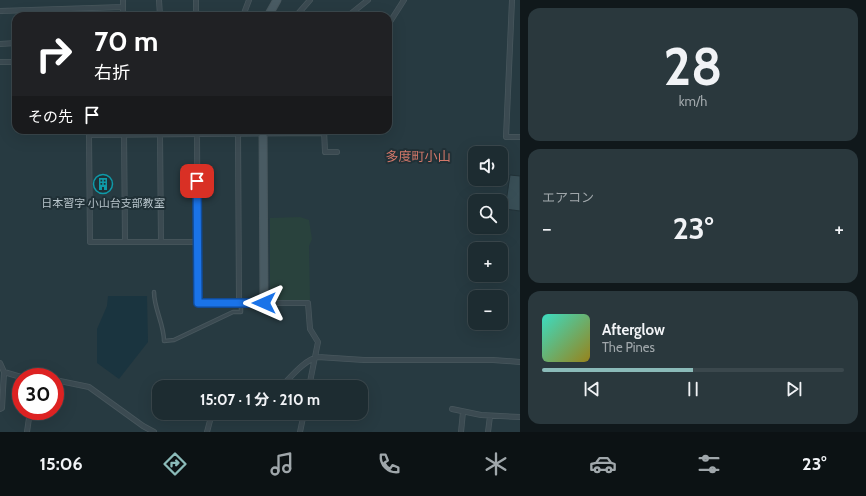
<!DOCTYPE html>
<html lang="ja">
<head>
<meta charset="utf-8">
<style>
  body { margin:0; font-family:Cabin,"Noto Sans JP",sans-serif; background:#2a383d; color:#f1f3f6; height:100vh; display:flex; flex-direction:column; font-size:15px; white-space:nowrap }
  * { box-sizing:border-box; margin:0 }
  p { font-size:13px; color:#a0a7ab }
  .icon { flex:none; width:22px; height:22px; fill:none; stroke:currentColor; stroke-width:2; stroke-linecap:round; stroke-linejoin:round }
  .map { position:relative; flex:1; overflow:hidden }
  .side { display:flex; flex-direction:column; gap:8px; padding:8px; background:#10181b; width:346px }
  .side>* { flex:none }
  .banner { position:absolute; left:12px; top:12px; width:380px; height:122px; border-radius:12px; box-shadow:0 4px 16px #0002,0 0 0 1px #3b484d; background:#202124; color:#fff; overflow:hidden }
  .tools { position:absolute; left:468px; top:146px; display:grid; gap:8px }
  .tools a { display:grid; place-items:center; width:40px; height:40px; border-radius:8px; background:#1d2c31; box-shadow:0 4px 16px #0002,0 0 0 1px #3b484d; font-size:20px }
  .speed { position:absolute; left:12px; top:368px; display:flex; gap:8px; font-size:20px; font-weight:700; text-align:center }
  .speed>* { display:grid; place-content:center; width:52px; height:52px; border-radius:50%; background:#1d2c31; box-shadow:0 4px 16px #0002,0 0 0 1px #3b484d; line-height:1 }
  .speed .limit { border:6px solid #d22; background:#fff; color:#111 }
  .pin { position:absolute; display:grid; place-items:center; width:34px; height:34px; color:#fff; margin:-17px; border-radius:8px; box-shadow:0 2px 6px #0006 }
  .me { position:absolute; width:44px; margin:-22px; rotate:270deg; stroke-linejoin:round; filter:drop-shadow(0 0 3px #0008) }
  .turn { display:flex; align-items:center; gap:14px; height:84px; padding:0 16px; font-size:18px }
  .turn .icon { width:52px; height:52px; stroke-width:2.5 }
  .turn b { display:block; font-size:28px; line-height:34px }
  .then { display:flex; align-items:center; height:38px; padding:0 16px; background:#0003; gap:8px; font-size:15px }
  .big { font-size:30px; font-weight:700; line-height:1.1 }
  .side .card { flex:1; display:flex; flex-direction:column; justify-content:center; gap:6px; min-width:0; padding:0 14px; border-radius:12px; background:#2a383d }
  .side .dial { align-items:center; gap:0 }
  .dial b { font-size:52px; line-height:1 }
  .song { display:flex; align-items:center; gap:12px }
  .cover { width:48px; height:48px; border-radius:6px; background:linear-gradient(135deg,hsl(170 70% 55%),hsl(50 70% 35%)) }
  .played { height:4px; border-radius:2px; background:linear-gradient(90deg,#8bbbb9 50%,#3b484d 50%) }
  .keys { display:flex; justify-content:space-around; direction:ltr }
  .heat { display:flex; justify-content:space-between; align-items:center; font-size:22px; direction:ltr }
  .trip { position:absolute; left:152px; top:380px; width:216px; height:40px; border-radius:12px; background:#1d2c31; box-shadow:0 4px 16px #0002,0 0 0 1px #3b484d; font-weight:700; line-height:40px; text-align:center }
  .tab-bar { display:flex; height:64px; justify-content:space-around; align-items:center; background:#0c1214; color:#a0a7ab }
  .tab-bar .icon { width:28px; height:28px }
  .tab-bar .selected { color:#8bbbb9 }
  .tab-bar b { font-size:18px; color:#f1f3f6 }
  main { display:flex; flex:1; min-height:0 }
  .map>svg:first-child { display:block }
</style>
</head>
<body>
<main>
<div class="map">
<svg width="520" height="432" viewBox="0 0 520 432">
  <rect width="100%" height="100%" fill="#273a41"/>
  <path fill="#29423d" d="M 300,217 L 309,220 L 312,239 L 309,246 L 310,300 L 272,300 L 270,298 L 270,218 Z"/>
  <path fill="#1a343f" d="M 108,296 L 147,296 L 148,342 L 119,379 L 97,363 L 97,329 L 107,306 Z"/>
  <path fill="#394f57" stroke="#223238" d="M 510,175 L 520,176 L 520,211 L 505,209 Z
    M 99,178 L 107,178 L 108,189 L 100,190 Z"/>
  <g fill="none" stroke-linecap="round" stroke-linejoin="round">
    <defs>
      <path id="lane" d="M 154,292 C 154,309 164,324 164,341 L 174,340 L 233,312 L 241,312 L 241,304"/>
      <path id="street" d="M 123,0 L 123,16
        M 159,0 L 160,16
        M 196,0 L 196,16
        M 512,0 L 506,137 L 520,137
        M 0,11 L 123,7
        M 243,16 L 249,0
        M 296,16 L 310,0
        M 348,16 L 368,0
        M 388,25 L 404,0
        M 0,44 L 16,43
        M 0,62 L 16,62
        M 124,130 L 125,242
        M 238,130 L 239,303
        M 324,130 L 325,152 L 337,152
        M 160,135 L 161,242
        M 197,135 L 198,303 L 308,303 L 310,329 L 318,342 L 309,387
        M 198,242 L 90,242 L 89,135 L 324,133
        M 0,363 L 4,372 L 21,377
        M 55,380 L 89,387 L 143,426 L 154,432
        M 281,387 C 291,377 304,360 318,357 L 364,360 L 493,360 L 520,362
        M 0,409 L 2,408 L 4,372
        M 452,409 L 481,415 L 520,417
        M 27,432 L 30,411
        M 207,432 L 212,413
        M 300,432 L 304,413
        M 461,432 L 463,412
        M 488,432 L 490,416"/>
      <path id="secondary" d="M 268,16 L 277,0
        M 263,130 L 264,303"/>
    </defs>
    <use href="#lane" stroke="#48575d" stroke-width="4.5"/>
    <use href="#street" stroke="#48575d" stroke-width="6"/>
    <use href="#secondary" stroke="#48575d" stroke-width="9"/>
    <use href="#lane" stroke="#3b4a51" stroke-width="2.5"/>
    <use href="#street" stroke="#3b4a51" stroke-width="4.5"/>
    <use href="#secondary" stroke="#495b63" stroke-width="7"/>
  </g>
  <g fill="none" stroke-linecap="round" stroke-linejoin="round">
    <defs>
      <path id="route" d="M 197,181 L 198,303 L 264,303"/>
    </defs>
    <use href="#route" stroke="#114b97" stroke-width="10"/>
    <use href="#route" stroke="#1a73e8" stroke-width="7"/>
  </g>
  <defs>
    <symbol id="building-ring" viewBox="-11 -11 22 22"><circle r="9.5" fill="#203036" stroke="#0f9aa8" stroke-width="1.5"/><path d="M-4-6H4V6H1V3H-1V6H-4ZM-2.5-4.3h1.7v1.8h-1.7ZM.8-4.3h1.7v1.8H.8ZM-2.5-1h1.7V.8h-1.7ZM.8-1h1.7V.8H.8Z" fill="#0f9aa8"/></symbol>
  </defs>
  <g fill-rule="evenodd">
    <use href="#building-ring" x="92" y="173" width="22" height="22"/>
  </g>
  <g text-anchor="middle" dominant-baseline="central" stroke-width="4" stroke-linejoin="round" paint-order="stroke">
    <g font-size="11" fill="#b8c5cb" stroke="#203036">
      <text x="103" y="203">日本習字 小山台支部教室</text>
    </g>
    <g font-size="13" fill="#d3786a" stroke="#203036">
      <text x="418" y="156">多度町小山</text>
    </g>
  </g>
</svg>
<div class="tools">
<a><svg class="icon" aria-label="sound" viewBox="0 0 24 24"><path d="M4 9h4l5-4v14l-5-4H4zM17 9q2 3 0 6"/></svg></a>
<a><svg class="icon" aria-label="search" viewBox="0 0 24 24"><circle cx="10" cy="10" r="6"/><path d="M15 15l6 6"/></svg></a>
<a>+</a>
<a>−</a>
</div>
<div class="speed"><div class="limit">30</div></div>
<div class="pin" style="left:197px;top:181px;background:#d93025"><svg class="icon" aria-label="arrive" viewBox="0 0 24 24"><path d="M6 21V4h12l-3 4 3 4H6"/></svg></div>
<svg class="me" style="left:264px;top:303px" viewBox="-20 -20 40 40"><path d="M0-17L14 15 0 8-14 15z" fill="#1a73e8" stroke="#fff" stroke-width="4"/></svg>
<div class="trip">15:07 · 1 分 · 210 m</div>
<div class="banner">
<div class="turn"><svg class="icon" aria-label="right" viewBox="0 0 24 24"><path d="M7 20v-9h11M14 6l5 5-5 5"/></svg><div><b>70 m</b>右折</div></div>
<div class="then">その先<svg class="icon" aria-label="arrive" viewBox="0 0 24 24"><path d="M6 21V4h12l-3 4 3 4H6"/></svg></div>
</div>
</div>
<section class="side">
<div class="card dial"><b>28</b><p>km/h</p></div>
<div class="card"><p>エアコン</p>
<div class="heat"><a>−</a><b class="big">23°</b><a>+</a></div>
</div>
<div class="card">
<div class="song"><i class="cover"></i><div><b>Afterglow</b><p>The Pines</p></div></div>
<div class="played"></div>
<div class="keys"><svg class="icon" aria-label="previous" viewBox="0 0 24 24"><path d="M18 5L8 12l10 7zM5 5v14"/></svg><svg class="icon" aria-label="pause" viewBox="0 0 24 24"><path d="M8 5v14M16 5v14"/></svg><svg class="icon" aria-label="next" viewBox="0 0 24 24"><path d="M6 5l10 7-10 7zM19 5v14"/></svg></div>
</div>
</section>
</main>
<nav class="tab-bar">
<b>15:06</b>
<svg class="icon selected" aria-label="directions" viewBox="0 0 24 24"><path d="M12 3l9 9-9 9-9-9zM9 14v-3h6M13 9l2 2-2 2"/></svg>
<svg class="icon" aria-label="music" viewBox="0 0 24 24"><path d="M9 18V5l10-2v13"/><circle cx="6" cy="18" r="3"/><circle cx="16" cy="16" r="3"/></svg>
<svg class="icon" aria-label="phone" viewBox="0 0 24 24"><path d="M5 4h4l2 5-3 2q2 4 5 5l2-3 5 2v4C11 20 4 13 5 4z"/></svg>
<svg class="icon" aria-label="climate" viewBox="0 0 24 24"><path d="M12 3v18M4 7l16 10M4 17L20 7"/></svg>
<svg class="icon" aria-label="car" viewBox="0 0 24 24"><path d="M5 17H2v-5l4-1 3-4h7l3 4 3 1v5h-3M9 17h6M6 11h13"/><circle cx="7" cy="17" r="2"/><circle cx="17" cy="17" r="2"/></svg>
<svg class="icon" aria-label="filters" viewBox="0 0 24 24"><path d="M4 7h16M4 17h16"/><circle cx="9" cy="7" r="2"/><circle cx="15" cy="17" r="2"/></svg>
<b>23°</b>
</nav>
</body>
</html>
